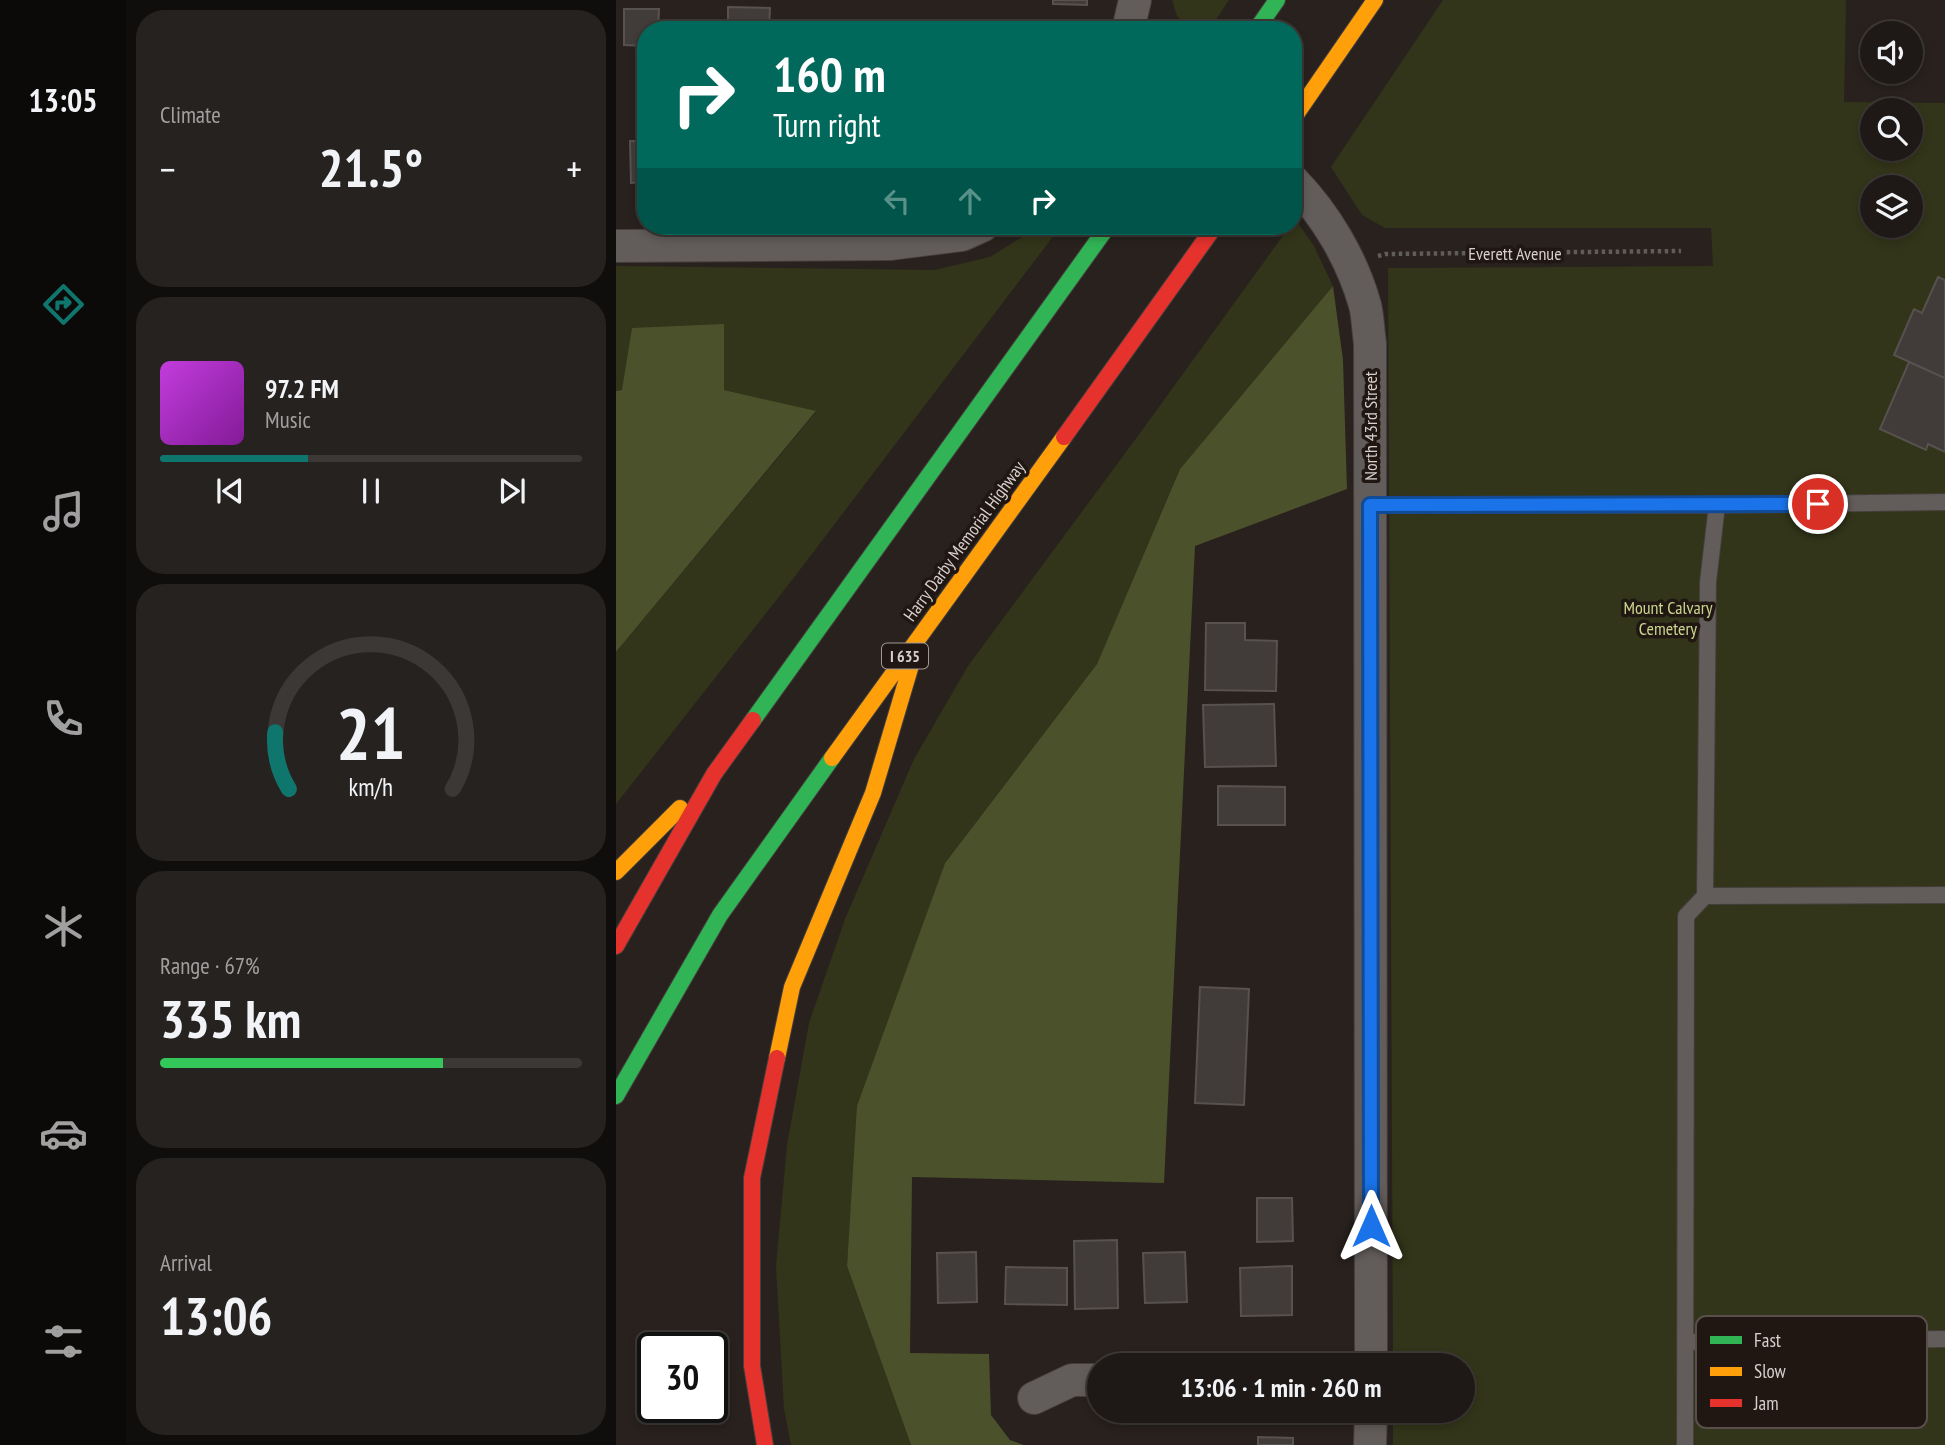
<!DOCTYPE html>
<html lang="en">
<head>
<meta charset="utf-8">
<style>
  body { margin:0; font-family:"PT Sans Narrow",sans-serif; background:#26221f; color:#f1f3f6; height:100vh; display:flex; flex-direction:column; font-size:26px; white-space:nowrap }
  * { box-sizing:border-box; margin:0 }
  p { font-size:23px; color:#a1a0a1 }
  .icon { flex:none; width:38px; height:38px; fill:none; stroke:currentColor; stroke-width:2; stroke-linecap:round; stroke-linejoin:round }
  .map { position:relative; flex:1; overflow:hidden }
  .sheet { display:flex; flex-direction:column; gap:10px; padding:10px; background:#100e0c; width:490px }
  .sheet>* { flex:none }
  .banner { position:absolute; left:21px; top:21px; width:665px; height:214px; border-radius:28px; box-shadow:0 4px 10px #0003,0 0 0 2px #3c3835; background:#00695c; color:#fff; overflow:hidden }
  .fabs { position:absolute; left:1244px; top:21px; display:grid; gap:14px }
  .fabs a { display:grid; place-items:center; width:63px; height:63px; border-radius:50%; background:#1e1916; box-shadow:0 4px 10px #0003,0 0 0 2px #3c3835; font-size:35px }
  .speed { position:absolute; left:21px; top:1332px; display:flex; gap:14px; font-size:35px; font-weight:700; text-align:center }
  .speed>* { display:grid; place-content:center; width:91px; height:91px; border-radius:50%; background:#1e1916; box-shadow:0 4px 10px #0003,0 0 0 2px #3c3835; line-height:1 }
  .speed .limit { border:4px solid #111; border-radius:10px; background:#fff; color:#111 }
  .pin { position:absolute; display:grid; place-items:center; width:60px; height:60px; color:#fff; margin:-30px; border:4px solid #fff; border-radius:50%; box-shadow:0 2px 7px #0007 }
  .me { position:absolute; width:77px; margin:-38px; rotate:0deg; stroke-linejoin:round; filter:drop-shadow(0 0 5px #0008) }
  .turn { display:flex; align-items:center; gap:24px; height:147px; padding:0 21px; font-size:32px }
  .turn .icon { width:91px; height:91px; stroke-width:2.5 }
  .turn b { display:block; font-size:49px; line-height:60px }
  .lanes { display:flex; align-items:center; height:66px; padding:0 21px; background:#0003; justify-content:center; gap:35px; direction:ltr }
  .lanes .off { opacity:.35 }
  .big { font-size:52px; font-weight:600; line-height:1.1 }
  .sheet .tile { flex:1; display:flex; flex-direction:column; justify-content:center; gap:10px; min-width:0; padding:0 24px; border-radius:28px; background:#26221f }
  .sheet .dial { align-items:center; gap:0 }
  .dial svg { height:182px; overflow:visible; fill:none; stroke:#3c3835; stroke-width:7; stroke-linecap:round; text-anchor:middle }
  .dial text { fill:#f1f3f6; stroke:none }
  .song { display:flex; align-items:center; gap:21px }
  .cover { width:84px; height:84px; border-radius:10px; background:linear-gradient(135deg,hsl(290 70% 55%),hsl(290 70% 35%)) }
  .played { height:7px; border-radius:4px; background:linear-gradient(90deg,#0f766e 35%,#3c3835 35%) }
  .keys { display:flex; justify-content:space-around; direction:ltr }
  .heat { display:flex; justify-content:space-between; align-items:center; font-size:38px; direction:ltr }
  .charge { height:10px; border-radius:5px; background:linear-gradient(90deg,#34c759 67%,#3c3835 0) }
  .trip { position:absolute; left:471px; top:1353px; width:388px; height:70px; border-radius:35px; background:#1e1916; box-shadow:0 4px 10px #0003,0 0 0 2px #3c3835; font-weight:600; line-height:70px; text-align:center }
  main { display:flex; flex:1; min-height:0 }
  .dock { display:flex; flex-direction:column; width:126px; justify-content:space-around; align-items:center; background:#0c0a09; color:#a1a0a1 }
  .dock .icon { width:49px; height:49px }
  .dock .current { color:#0f766e }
  .dock b { font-size:32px; color:#f1f3f6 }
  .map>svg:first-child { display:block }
</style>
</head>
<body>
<main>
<nav class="dock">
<b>13:05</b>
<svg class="icon current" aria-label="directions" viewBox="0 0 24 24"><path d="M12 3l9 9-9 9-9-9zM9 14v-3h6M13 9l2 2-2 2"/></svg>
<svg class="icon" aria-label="music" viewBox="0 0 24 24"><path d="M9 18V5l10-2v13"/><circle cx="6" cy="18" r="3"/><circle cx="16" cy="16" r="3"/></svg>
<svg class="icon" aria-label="phone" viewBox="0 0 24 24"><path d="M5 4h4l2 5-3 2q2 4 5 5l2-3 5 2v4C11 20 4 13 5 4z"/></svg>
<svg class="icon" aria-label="climate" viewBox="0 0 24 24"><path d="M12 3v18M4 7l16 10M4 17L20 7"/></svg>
<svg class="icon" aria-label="car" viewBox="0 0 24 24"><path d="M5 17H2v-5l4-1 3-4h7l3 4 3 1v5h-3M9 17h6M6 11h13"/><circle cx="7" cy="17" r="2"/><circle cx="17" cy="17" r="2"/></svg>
<svg class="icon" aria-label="filters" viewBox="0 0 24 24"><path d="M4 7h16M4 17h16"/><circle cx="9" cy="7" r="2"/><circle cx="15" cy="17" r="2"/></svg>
</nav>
<section class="sheet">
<div class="tile"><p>Climate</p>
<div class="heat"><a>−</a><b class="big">21.5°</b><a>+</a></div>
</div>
<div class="tile">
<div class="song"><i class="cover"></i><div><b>97.2 FM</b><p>Music</p></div></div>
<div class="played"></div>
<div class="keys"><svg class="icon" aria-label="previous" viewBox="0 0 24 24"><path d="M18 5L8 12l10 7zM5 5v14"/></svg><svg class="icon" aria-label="pause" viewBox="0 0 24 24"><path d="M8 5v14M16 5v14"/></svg><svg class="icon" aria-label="next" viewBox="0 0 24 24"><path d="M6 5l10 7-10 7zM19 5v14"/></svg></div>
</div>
<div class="tile dial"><svg viewBox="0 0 100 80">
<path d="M14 69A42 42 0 1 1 86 69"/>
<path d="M14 69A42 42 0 0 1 8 44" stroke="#0f766e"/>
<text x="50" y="56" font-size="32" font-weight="700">21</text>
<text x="50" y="72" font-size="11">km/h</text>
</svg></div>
<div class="tile"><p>Range · 67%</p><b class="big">335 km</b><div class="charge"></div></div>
<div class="tile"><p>Arrival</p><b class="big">13:06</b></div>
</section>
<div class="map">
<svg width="1329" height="1445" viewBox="0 0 1329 1445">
  <rect width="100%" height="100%" fill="#28211e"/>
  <path fill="#323519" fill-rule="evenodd" d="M 556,0 L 613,0 L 593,30 L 572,30 L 561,16 Z
    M 827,0 L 1230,0 L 1228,102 L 1329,103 L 1329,1445 L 777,1445 L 777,1411 L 847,1410 L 847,1365 L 777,1365 L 772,268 L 1097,266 L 1095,228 L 769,228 L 746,215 L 715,167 ZM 1256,110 L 1295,110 L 1295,149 L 1256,149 ZM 1256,187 L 1295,187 L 1295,226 L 1256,226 Z
    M 679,219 L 698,246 L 717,286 L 564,469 L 481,664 L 329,863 L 242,1106 L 231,1266 L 295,1445 L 175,1445 L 168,1409 L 160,1266 L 171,1145 L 193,1023 L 229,919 L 298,759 L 352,666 L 527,429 L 674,226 L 677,226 Z
    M 418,226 L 445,226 L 180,575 L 0,804 L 0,652 L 200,412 L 108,390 L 108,324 L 6,390 L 0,391 L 0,266 L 318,270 L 374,257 L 414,232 Z"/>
  <path fill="#4b512b" d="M 717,286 L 727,360 L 731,489 L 579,546 L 548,1183 L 296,1177 L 294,1353 L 373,1354 L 375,1415 L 394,1440 L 408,1445 L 295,1445 L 231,1266 L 241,1106 L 329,863 L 481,664 L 564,469 Z
    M 108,324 L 108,390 L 200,411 L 0,652 L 0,391 L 6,390 L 16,328 Z"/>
  <path fill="#413c3a" stroke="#57514f" stroke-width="2" d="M 437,0 L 471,0 L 471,5 L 437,4 Z
    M 112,7 L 154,8 L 153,30 L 112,30 Z
    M 8,9 L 43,9 L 42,30 L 30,30 L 30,46 L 8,45 Z
    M 14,141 L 30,141 L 30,182 L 15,183 Z
    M 1322,277 L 1329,280 L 1329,378 L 1278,355 L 1298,309 L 1306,313 Z
    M 1293,362 L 1329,378 L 1329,452 L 1312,444 L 1310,450 L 1264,429 Z
    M 590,623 L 629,623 L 629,640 L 661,641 L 660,691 L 589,690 Z
    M 658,704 L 660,766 L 589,767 L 587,705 Z
    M 602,786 L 669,787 L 669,825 L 602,825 Z
    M 584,987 L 633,989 L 628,1105 L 579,1103 Z
    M 641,1198 L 676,1198 L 677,1241 L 641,1242 Z
    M 501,1240 L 502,1308 L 459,1309 L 458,1241 Z
    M 360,1252 L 361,1302 L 322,1303 L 321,1253 Z
    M 569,1252 L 571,1302 L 529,1303 L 527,1253 Z
    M 676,1266 L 676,1315 L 625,1316 L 624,1268 Z
    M 390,1267 L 451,1268 L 451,1305 L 389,1304 Z
    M 642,1437 L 677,1438 L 677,1445 L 642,1445 Z"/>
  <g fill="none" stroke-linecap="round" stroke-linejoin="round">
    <defs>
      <path id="lane" d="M 754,505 L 1101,505 L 1329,502
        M 1089,896 L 1092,582 L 1101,505
        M 1069,1342 L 1329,1339
        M 1069,1445 L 1070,916 L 1089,896 L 1329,895"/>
      <path id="street" d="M 512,30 L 519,0
        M 677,181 C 710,215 736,259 749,305 C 752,317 752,330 754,343 L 755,1365
        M 0,246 L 274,244 L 346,235 L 366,226
        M 418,1398 L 456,1380 L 483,1380
        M 754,1445 L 755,1410"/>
      <path id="fast" d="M 640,30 L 661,0
        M 137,720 L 492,226
        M 0,1096 L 104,915 L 216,758"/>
      <path id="slow" d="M 677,119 L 759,0
        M 216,758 L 448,437
        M 0,872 L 64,808
        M 161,1058 L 176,987 L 257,793 L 296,662"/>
      <path id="jam" d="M 448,437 L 599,226
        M 0,946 L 98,774 L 137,720
        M 149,1445 L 136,1366 L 136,1178 L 161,1058"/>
    </defs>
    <use href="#lane" stroke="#443e3c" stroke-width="18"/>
    <use href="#street" stroke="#443e3c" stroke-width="34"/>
    <use href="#fast" stroke="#443e3c" stroke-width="18"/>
    <use href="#slow" stroke="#443e3c" stroke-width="18"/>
    <use href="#jam" stroke="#443e3c" stroke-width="18"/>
    <path stroke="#605c5a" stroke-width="4.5" stroke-dasharray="3.5 3.5" stroke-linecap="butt" d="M 762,256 L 769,254 L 1065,251"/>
    <use href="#lane" stroke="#625c5a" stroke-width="16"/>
    <use href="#street" stroke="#625c5a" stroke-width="32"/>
    <use href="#fast" stroke="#30b455" stroke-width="16"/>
    <use href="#slow" stroke="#ff9f0a" stroke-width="16"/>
    <use href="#jam" stroke="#e5322d" stroke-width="16"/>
  </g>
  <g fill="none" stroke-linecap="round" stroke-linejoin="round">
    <defs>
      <path id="route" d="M 755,1226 L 754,505 L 1202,504"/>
    </defs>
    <use href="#route" stroke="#114b97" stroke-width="18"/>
    <use href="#route" stroke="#1a73e8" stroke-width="12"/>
  </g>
  <g text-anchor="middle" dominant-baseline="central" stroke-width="7" stroke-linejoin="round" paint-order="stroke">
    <rect fill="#211712" stroke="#a19895" stroke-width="2" x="266" y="643.5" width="46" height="25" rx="5"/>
    <g font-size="16" font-weight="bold" fill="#d8d0cd">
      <text x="289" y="656">I 635</text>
    </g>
    <g font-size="18" fill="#d8d0cd" stroke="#211712">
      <text x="899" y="253">Everett Avenue</text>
      <text transform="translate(754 426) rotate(-90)">North 43rd Street</text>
      <text transform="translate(348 541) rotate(-54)">Harry Darby Memorial Highway</text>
    </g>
    <g font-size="18" fill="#c9d58e" stroke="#211712">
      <text x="1052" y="607">Mount Calvary<tspan x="1052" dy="21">Cemetery</tspan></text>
    </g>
  </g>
  <rect x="1080" y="1316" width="231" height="112" rx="10" fill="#211712" stroke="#584e4a" stroke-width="2"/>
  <rect x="1094" y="1336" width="32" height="8" fill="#30b455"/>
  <rect x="1094" y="1367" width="32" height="9" fill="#ff9f0a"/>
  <rect x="1094" y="1399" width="32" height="8" fill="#e5322d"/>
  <g font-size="19" fill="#d8d0cd">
    <text x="1138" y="1347">Fast</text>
    <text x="1138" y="1378">Slow</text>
    <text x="1138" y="1410">Jam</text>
  </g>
</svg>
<div class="fabs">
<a><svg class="icon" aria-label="sound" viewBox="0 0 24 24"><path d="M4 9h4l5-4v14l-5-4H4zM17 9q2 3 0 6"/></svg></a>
<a><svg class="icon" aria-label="search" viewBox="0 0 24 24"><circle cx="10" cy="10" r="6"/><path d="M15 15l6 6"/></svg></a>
<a><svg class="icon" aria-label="layers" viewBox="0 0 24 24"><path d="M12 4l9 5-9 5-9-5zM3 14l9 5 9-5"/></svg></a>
</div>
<div class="speed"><div class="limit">30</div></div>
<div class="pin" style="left:1202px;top:504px;background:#d93025"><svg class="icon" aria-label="arrive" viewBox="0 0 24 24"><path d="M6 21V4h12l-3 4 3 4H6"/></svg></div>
<svg class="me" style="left:755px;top:1226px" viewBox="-20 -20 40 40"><path d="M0-17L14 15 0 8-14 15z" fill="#1a73e8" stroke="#fff" stroke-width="4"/></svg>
<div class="trip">13:06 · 1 min · 260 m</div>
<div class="banner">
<div class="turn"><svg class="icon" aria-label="right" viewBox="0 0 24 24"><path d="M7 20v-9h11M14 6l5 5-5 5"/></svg><div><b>160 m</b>Turn right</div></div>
<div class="lanes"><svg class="icon off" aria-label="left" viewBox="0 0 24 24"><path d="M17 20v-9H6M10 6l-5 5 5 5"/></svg><svg class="icon off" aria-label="ahead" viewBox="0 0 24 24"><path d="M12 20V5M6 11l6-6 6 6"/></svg><svg class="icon" aria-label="right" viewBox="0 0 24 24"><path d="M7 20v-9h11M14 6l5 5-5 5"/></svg></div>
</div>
</div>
</main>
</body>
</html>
